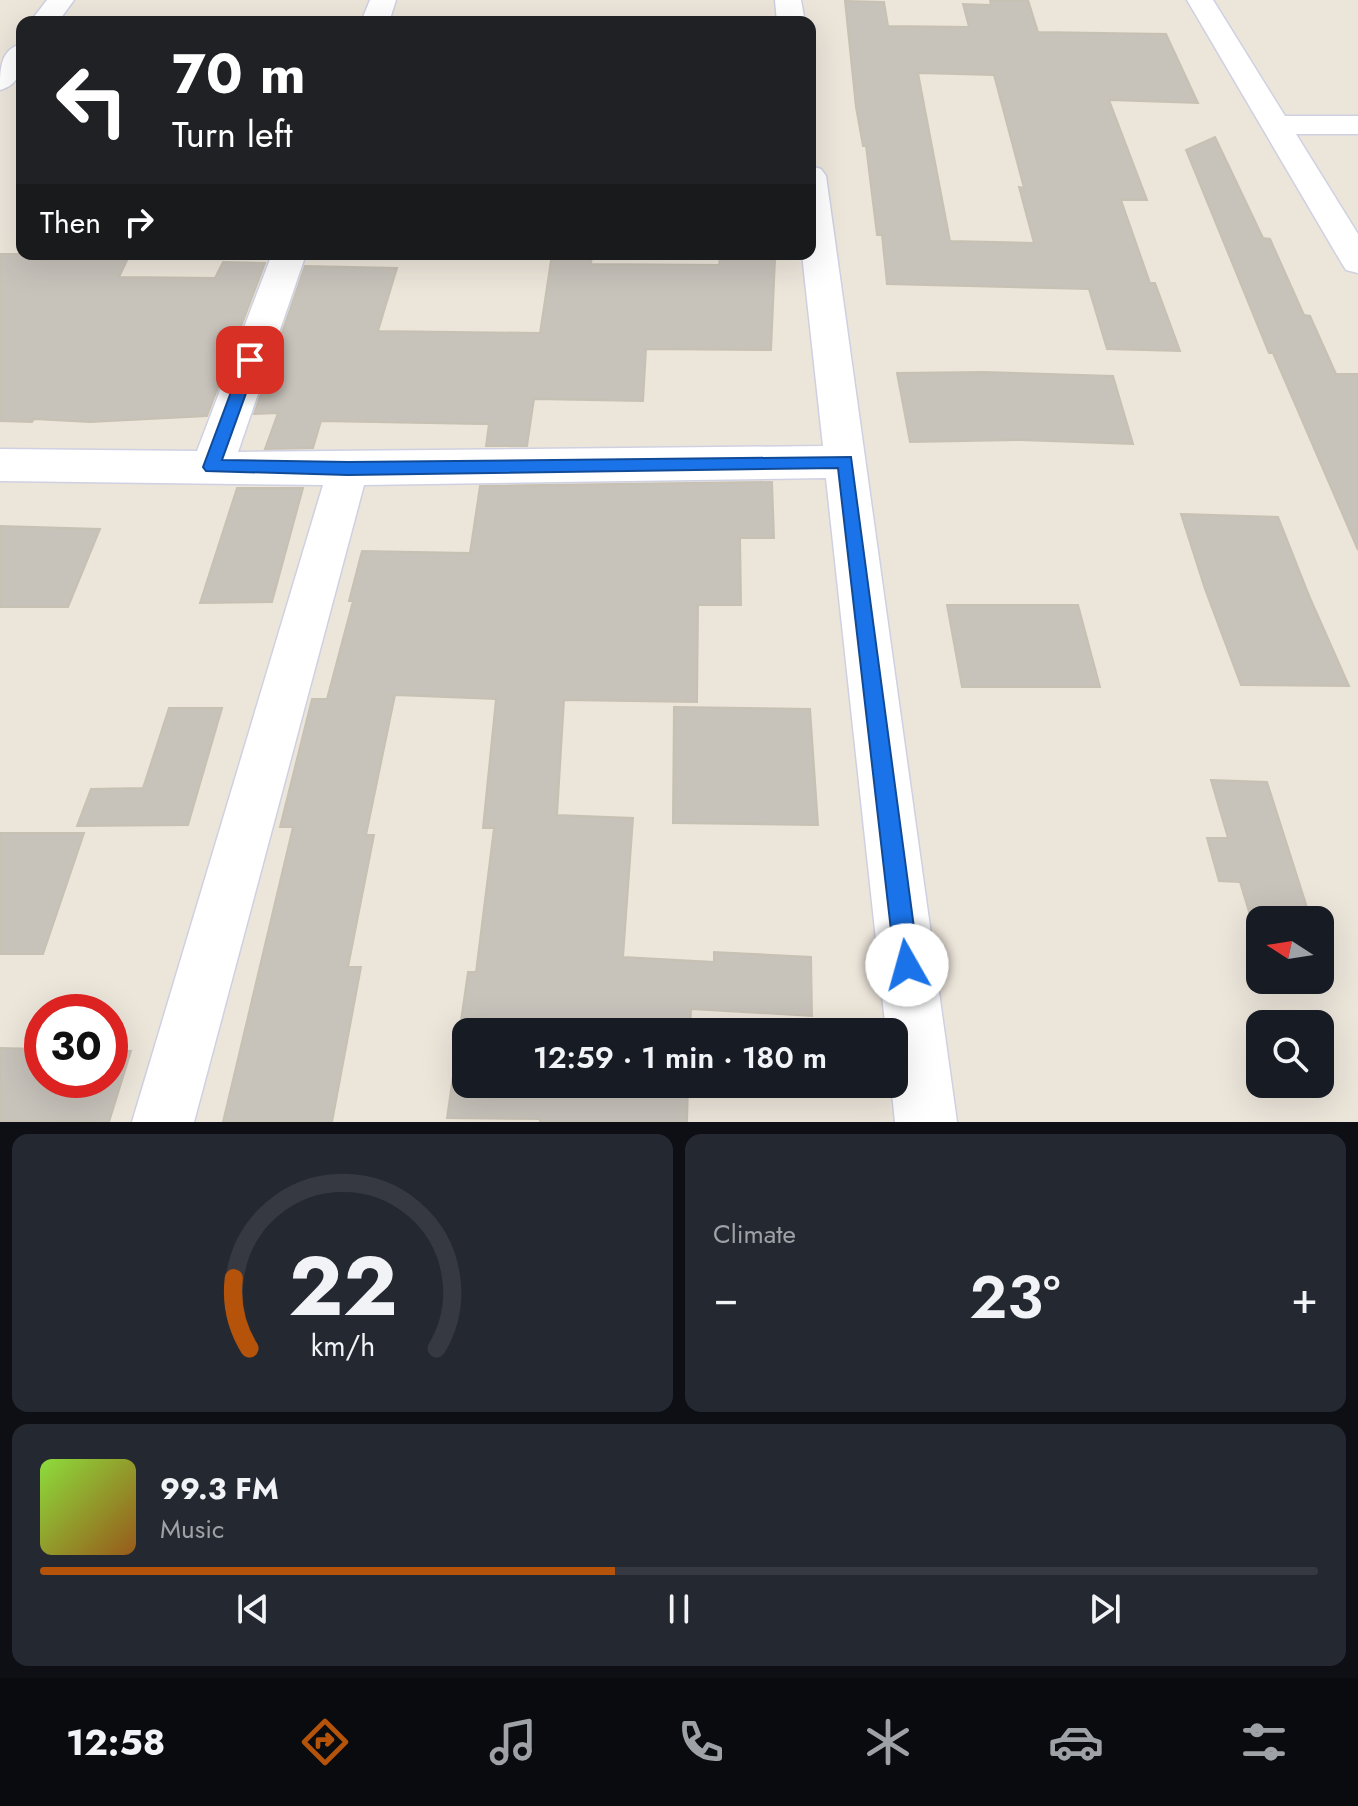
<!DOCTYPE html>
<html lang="en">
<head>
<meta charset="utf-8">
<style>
  body { margin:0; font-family:Jost,sans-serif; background:#242831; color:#f1f3f6; height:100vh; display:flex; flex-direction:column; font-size:30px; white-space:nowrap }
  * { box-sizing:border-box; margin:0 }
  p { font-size:26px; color:#9ea1a6 }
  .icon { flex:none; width:44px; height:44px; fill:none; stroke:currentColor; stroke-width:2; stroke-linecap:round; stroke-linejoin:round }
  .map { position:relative; height:1122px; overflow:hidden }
  .panel { display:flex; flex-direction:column; gap:12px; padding:12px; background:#0d0f14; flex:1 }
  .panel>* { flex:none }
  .hud { position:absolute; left:16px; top:16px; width:800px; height:244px; border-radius:16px; box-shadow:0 8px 32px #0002; background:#202124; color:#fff; overflow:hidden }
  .needle { width:52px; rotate:282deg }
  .fabs { position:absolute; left:1246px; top:906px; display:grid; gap:16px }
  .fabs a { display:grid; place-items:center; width:88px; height:88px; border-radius:16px; background:#171b24; box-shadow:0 8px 32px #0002; font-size:40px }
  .speed { position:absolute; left:24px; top:994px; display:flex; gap:16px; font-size:40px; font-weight:700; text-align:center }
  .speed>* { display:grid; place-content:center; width:104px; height:104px; border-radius:50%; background:#171b24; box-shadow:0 8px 32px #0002; line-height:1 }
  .speed .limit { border:12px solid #d22; background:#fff; color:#111 }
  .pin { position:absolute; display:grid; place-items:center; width:68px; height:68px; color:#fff; margin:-34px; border-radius:16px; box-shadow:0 4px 12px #0006 }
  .me { position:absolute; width:88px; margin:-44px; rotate:353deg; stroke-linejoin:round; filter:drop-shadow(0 0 6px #0008) }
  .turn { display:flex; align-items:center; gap:28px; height:168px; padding:0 24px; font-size:36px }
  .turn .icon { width:104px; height:104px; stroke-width:2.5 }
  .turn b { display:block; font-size:56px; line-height:68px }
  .then { display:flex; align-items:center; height:76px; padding:0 24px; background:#0003; gap:16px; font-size:30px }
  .big { font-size:60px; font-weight:600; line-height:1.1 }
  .panel .widget { flex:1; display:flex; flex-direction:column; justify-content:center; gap:12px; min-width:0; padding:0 28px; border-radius:16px; background:#242831 }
  .panel .dial { align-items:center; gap:0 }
  .dial svg { height:208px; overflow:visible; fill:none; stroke:#363941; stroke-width:7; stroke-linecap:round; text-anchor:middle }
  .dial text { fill:#f1f3f6; stroke:none }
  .song { display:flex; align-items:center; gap:24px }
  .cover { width:96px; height:96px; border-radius:12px; background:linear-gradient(135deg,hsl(90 70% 55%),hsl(30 70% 35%)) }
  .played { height:8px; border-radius:4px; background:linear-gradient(90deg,#b45309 45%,#363941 45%) }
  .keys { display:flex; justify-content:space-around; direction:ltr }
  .heat { display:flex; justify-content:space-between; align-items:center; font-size:44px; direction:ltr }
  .panel .tiles { flex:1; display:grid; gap:12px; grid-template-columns:1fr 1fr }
  .widget:last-child { grid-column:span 2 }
  .trip { position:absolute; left:452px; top:1018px; width:456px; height:80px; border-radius:16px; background:#171b24; box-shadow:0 8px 32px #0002; font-weight:600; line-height:80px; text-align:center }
  .tabs { display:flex; height:128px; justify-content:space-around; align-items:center; background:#090b0e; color:#9ea1a6 }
  .tabs .icon { width:56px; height:56px }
  .tabs .on { color:#b45309 }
  .tabs b { font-size:36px; color:#f1f3f6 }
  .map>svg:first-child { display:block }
</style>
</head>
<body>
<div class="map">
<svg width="1358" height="1122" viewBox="0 0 1358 1122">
  <rect width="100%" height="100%" fill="#ece5da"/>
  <path fill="#c7c2ba" stroke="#c7c1b4" stroke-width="2" fill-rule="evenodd" d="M 990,0 L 1028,0 L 1038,32 L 1166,34 L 1198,103 L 1109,100 L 1147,200 L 1121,200 L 1150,283 L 1155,283 L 1180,351 L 1107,349 L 1089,289 L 887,284 L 882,235 L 877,235 L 866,146 L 863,146 L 856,107 L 845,1 L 884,2 L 888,26 L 969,27 L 963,4 L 991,5 ZM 918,73 L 994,75 L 1024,188 L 1019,187 L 1034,243 L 950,241 Z
    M 1215,137 L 1263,238 L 1270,239 L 1304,315 L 1310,316 L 1336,374 L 1358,374 L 1358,550 L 1273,353 L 1269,353 L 1186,150 Z
    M 0,254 L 130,254 L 119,277 L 215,278 L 223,262 L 265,263 L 207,416 L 90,422 L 34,419 L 32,422 L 0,421 Z
    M 552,254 L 592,254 L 591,264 L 719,265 L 720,256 L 775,259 L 771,350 L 646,349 L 643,401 L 534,399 L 527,446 L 486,446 L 489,424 L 481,424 L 321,421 L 313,448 L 265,449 L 278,413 L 254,414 L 305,266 L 397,268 L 378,331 L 540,333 Z
    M 983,372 L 1113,376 L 1133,444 L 1020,440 L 910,442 L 897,373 Z
    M 772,482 L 774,538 L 740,538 L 741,605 L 698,605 L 697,702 L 564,700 L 557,815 L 633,818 L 623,957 L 714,962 L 714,952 L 811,957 L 812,1016 L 691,1009 L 690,1032 L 466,1032 L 466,1084 L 688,1084 L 687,1122 L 540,1122 L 540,1119 L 447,1118 L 468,972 L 476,972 L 494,828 L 483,828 L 496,699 L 395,695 L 366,835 L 374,835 L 348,967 L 361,967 L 332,1122 L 223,1122 L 293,827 L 280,827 L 312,699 L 327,699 L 353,601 L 349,601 L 362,551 L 470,553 L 480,486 Z
    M 237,488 L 303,488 L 272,602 L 200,603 Z
    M 1181,514 L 1278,517 L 1310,598 L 1349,686 L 1241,685 L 1205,589 Z
    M 0,526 L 100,529 L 68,607 L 0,607 Z
    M 947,605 L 1078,605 L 1100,687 L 962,687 Z
    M 674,707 L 810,709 L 818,825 L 673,823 Z
    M 169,708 L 222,708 L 188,825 L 77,826 L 91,789 L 143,788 Z
    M 1211,780 L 1267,782 L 1311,920 L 1260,920 L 1260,948 L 1240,882 L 1219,881 L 1207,838 L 1228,838 Z
    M 0,833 L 84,833 L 43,954 L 0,954 Z
    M 0,1048 L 42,1049 L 42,1080 L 110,1080 L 110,1050 L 131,1051 L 109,1122 L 0,1121 Z"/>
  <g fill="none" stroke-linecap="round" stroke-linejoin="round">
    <defs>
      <path id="minor" d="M 47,0 L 74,0 L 58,22 L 30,22 Z
        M 370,0 L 396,0 L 389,22 L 361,22 Z
        M 775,0 L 801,0 L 805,22 L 777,22 Z
        M 1187,0 L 1213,0 L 1285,116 L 1358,116 L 1358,134 L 1296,134 L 1358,234 L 1358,273 L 1346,270 L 1341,262 Z
        M 22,44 C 22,64 23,84 0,90 C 0,69 0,49 22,44 Z
        M 810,166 L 821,169 L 826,176 L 957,1122 L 895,1122 L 891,1084 L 894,1084 L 894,1032 L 886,1032 L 826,478 L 364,485 L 194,1122 L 132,1122 L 323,485 L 0,481 L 0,449 L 197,451 L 272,254 L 306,254 L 238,452 L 823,446 L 802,254 L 810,254 Z"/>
    </defs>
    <use href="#minor" stroke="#cfd1e2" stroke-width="3"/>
    <use href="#minor" fill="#fff" fill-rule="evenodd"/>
  </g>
  <path fill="#1a73e8" stroke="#114b97" stroke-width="2" d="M 250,355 L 258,360 L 222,460 L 348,462 L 851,457 L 919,965 L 915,973 L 907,977 L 899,973 L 895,965 L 838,468 L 348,475 L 206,471 L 203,467 L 243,360 Z"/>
</svg>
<div class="fabs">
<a><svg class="needle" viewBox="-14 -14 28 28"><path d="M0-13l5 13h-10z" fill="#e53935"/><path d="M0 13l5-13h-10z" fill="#9ea1a6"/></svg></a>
<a><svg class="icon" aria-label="search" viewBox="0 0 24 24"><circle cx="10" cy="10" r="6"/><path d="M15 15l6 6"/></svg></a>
</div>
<div class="speed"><div class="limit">30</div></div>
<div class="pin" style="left:250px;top:360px;background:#d93025"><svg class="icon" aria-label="arrive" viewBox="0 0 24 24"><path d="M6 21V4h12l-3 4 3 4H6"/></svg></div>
<svg class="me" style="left:907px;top:965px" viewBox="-20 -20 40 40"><circle r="19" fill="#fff"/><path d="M0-13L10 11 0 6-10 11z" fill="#1a73e8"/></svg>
<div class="trip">12:59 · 1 min · 180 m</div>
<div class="hud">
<div class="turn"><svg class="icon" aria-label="left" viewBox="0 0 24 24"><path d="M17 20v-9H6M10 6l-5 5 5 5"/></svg><div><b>70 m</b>Turn left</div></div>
<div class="then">Then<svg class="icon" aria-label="right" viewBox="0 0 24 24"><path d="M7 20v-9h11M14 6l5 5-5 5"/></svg></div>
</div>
</div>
<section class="panel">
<div class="tiles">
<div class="widget dial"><svg viewBox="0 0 100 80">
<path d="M14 69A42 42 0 1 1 86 69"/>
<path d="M14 69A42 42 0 0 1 8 42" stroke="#b45309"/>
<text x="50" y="56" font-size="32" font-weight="700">22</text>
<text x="50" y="72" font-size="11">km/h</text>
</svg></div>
<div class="widget"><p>Climate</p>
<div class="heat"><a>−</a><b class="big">23°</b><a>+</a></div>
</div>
<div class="widget">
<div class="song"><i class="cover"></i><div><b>99.3 FM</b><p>Music</p></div></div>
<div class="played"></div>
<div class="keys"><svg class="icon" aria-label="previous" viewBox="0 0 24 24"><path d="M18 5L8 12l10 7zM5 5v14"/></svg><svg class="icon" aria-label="pause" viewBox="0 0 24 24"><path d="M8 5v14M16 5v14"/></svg><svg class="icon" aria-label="next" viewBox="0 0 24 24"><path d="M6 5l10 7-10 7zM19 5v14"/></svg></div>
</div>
</div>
</section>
<nav class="tabs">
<b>12:58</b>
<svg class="icon on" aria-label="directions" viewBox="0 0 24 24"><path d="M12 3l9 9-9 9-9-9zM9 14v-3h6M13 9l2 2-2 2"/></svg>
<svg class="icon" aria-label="music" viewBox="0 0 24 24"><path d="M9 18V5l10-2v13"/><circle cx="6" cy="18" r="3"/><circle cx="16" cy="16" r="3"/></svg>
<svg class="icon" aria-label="phone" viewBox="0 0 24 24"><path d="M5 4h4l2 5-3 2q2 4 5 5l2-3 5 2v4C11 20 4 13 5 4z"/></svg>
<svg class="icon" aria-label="climate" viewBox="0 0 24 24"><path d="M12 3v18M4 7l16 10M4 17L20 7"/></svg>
<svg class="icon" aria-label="car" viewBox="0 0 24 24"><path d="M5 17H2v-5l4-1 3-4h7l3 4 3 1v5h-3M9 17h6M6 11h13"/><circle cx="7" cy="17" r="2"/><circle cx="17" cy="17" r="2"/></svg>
<svg class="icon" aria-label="filters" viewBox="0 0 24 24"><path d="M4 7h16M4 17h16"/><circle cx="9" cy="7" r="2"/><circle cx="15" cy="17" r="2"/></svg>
</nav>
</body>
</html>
